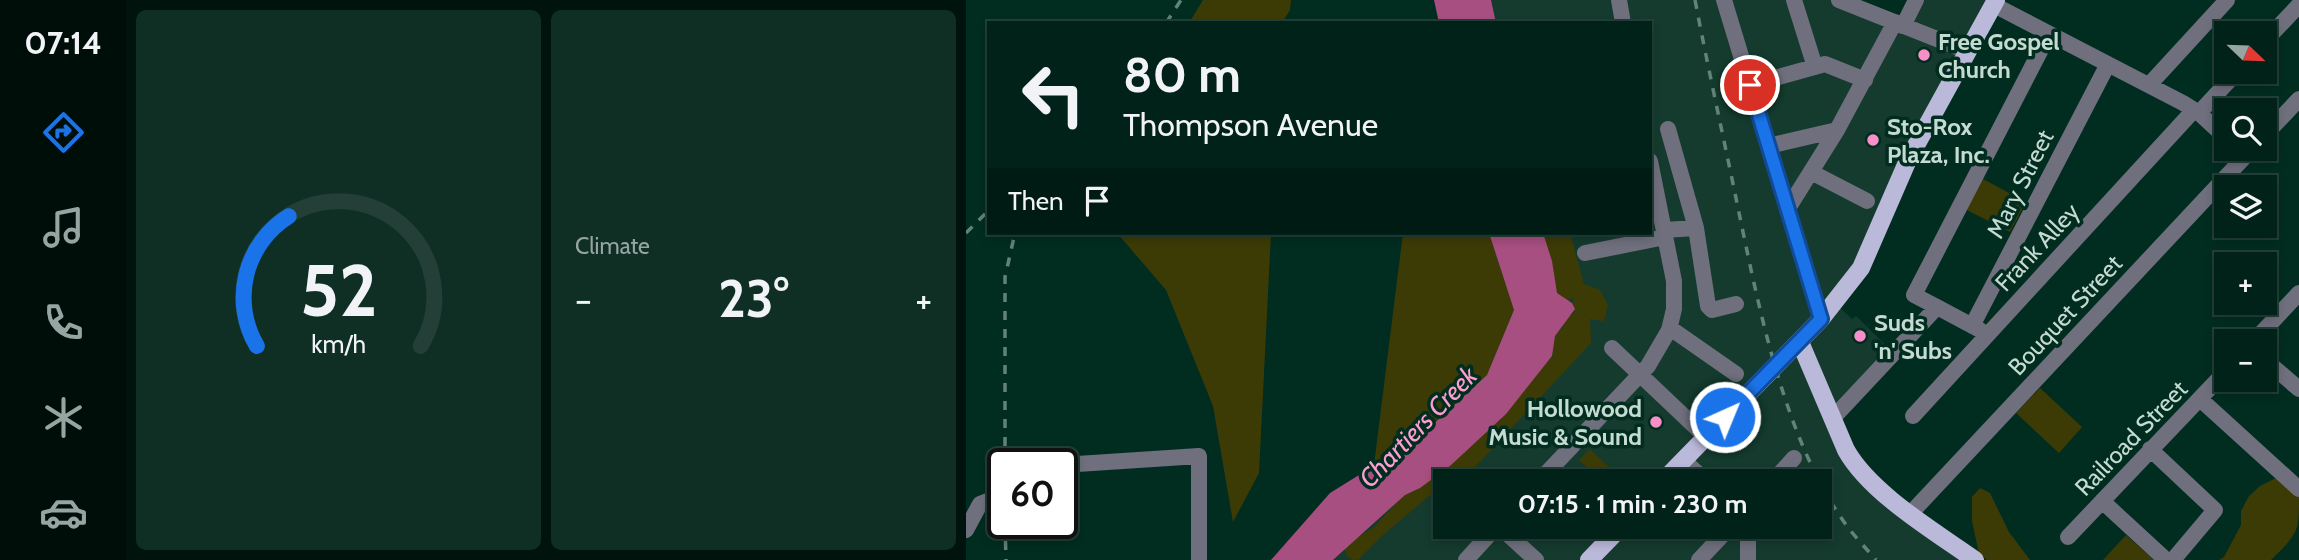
<!DOCTYPE html>
<html lang="en">
<head>
<meta charset="utf-8">
<style>
  body { margin:0; font-family:Cabin,sans-serif; background:#0f2f25; color:#f1f3f6; height:100vh; display:flex; flex-direction:column; font-size:26px; white-space:nowrap }
  * { box-sizing:border-box; margin:0 }
  p { font-size:23px; color:#96a4a2 }
  .icon { flex:none; width:38px; height:38px; fill:none; stroke:currentColor; stroke-width:2; stroke-linecap:round; stroke-linejoin:round }
  .map { position:relative; flex:1; overflow:hidden }
  .side { display:flex; flex-direction:column; gap:10px; padding:10px; background:#01130d; width:840px }
  .side>* { flex:none }
  .banner { position:absolute; left:21px; top:21px; width:665px; height:214px; border-radius:0px; box-shadow:0 4px 10px #0003,0 0 0 2px #233f37; background:#012218; color:#f1f3f6; overflow:hidden }
  .needle { width:46px; rotate:113deg }
  .tools { position:absolute; left:1248px; top:21px; display:grid; gap:14px }
  .tools a { display:grid; place-items:center; width:63px; height:63px; border-radius:0px; background:#012218; box-shadow:0 4px 10px #0003,0 0 0 2px #233f37; font-size:35px }
  .speed { position:absolute; left:21px; top:448px; display:flex; gap:14px; font-size:35px; font-weight:700; text-align:center }
  .speed>* { display:grid; place-content:center; width:91px; height:91px; border-radius:50%; background:#012218; box-shadow:0 4px 10px #0003,0 0 0 2px #233f37; line-height:1 }
  .speed .limit { border:4px solid #111; border-radius:10px; background:#fff; color:#111 }
  .pin { position:absolute; display:grid; place-items:center; width:60px; height:60px; color:#fff; margin:-30px; border:4px solid #fff; border-radius:50%; box-shadow:0 2px 7px #0007 }
  .me { position:absolute; width:77px; margin:-38px; rotate:44deg; stroke-linejoin:round; filter:drop-shadow(0 0 5px #0008) }
  .turn { display:flex; align-items:center; gap:24px; height:147px; padding:0 21px; font-size:32px }
  .turn .icon { width:91px; height:91px; stroke-width:2.5 }
  .turn b { display:block; font-size:49px; line-height:60px }
  .then { display:flex; align-items:center; height:66px; padding:0 21px; background:#0003; gap:14px; font-size:26px }
  .big { font-size:52px; font-weight:700; line-height:1.1 }
  .side .tile { flex:1; display:flex; flex-direction:column; justify-content:center; gap:10px; min-width:0; padding:0 24px; border-radius:10px; background:#0f2f25 }
  .side .dial { align-items:center; gap:0 }
  .dial svg { height:182px; overflow:visible; fill:none; stroke:#233f37; stroke-width:7; stroke-linecap:round; text-anchor:middle }
  .dial text { fill:#f1f3f6; stroke:none }
  .heat { display:flex; justify-content:space-between; align-items:center; font-size:38px; direction:ltr }
  .side .tiles { flex:1; display:grid; gap:10px; grid-template-columns:repeat(2,1fr) }
  .trip { position:absolute; left:467px; top:469px; width:399px; height:70px; border-radius:0px; background:#012218; box-shadow:0 4px 10px #0003,0 0 0 2px #233f37; font-weight:700; line-height:70px; text-align:center }
  main { display:flex; flex:1; min-height:0 }
  .dock { display:flex; flex-direction:column; width:126px; justify-content:space-around; align-items:center; background:#000e0a; color:#96a4a2 }
  .dock .icon { width:49px; height:49px }
  .dock .selected { color:#1a73e8 }
  .dock b { font-size:32px; color:#f1f3f6 }
  .map>svg:first-child { display:block }
</style>
</head>
<body>
<main>
<nav class="dock">
<b>07:14</b>
<svg class="icon selected" aria-label="directions" viewBox="0 0 24 24"><path d="M12 3l9 9-9 9-9-9zM9 14v-3h6M13 9l2 2-2 2"/></svg>
<svg class="icon" aria-label="music" viewBox="0 0 24 24"><path d="M9 18V5l10-2v13"/><circle cx="6" cy="18" r="3"/><circle cx="16" cy="16" r="3"/></svg>
<svg class="icon" aria-label="phone" viewBox="0 0 24 24"><path d="M5 4h4l2 5-3 2q2 4 5 5l2-3 5 2v4C11 20 4 13 5 4z"/></svg>
<svg class="icon" aria-label="climate" viewBox="0 0 24 24"><path d="M12 3v18M4 7l16 10M4 17L20 7"/></svg>
<svg class="icon" aria-label="car" viewBox="0 0 24 24"><path d="M5 17H2v-5l4-1 3-4h7l3 4 3 1v5h-3M9 17h6M6 11h13"/><circle cx="7" cy="17" r="2"/><circle cx="17" cy="17" r="2"/></svg>
</nav>
<section class="side">
<div class="tiles">
<div class="tile dial"><svg viewBox="0 0 100 80">
<path d="M14 69A42 42 0 1 1 86 69"/>
<path d="M14 69A42 42 0 0 1 28 12" stroke="#1a73e8"/>
<text x="50" y="56" font-size="32" font-weight="700">52</text>
<text x="50" y="72" font-size="11">km/h</text>
</svg></div>
<div class="tile"><p>Climate</p>
<div class="heat"><a>−</a><b class="big">23°</b><a>+</a></div>
</div>
</div>
</section>
<div class="map">
<svg width="1333" height="560" viewBox="0 0 1333 560">
  <rect width="100%" height="100%" fill="#012d20"/>
  <path fill="#143b2e" fill-rule="evenodd" d="M 507,0 L 873,0 L 936,25 L 950,0 L 1030,0 L 869,303 L 886,319 L 890,316 L 928,353 L 867,419 L 880,450 L 1009,560 L 367,560 L 439,495 L 563,233 L 684,233 L 684,23 L 512,23 ZM 480,481 L 854,481 L 854,527 L 480,527 Z"/>
  <path fill="#3d3b05" d="M 237,0 L 325,0 L 324,10 L 316,23 L 223,23 Z
    M 1015,178 L 1060,202 L 1044,232 L 999,209 Z
    M 151,233 L 305,233 L 293,473 L 267,522 L 247,406 L 200,290 Z
    M 437,233 L 523,233 L 548,310 L 521,375 L 451,439 L 408,465 Z
    M 574,233 L 604,233 L 618,284 L 634,290 L 642,305 L 638,321 L 624,319 L 625,343 L 496,481 L 480,481 L 479,491 L 468,492 L 418,534 L 393,559 L 388,560 L 381,557 L 378,546 L 408,527 L 439,493 C 448,493 450,491 453,483 L 481,470 L 521,426 L 534,421 C 537,410 546,399 556,394 L 557,387 L 565,378 L 569,378 L 571,371 L 587,356 L 584,348 L 589,331 L 596,329 L 599,320 L 609,312 L 607,307 L 607,297 L 598,305 L 593,305 Z
    M 1074,388 L 1116,427 L 1093,453 L 1050,413 Z
    M 624,449 L 658,481 L 636,481 L 613,460 Z
    M 1314,476 L 1333,494 C 1333,533 1333,532 1305,560 L 1253,560 L 1258,557 L 1275,525 L 1275,511 L 1283,496 L 1294,486 Z
    M 1014,488 L 1024,493 L 1043,532 L 1064,560 L 1021,560 L 1013,554 L 1006,521 L 1006,497 Z
    M 1160,535 L 1188,560 L 1137,560 Z"/>
  <path fill="#a74f80" d="M 468,0 L 525,0 L 530,23 L 473,23 Z
    M 523,233 L 577,233 L 586,261 L 591,293 L 606,303 L 609,309 L 589,336 L 586,356 L 540,414 L 484,466 L 454,488 L 439,495 L 367,560 L 305,560 L 364,493 L 451,439 L 521,375 L 548,310 Z"/>
  <g fill="none" stroke-linecap="round" stroke-linejoin="round">
    <path stroke="#6f6f7e" stroke-width="16" d="M 653,0 L 657,23
      M 758,0 L 855,319
      M 828,0 L 849,67
      M 873,0 L 1001,51
      M 1028,5 L 1217,103 L 1233,113 L 1260,138
      M 937,26 L 950,0
      M 1298,42 L 1333,5
      M 784,85 L 859,64 L 899,80
      M 1183,85 L 1261,0
      M 1233,113 L 1271,72
      M 702,129 L 730,228
      M 1298,136 L 1333,99
      M 802,146 L 871,130
      M 845,172 L 901,201
      M 821,210 L 871,130 L 929,22
      M 698,230 L 730,228 L 742,306 L 746,310 L 770,304
      M 619,253 L 699,237
      M 971,307 L 948,295 L 1083,34
      M 1006,326 L 1142,64
      M 704,328 L 770,374
      M 1288,341 L 1333,293
      M 646,348 L 740,437
      M 1298,359 L 1333,389
      M 1234,399 L 1333,489
      M 947,416 L 1228,110
      M 866,419 L 971,307 L 1014,330
      M 1184,449 L 1249,510 L 1207,560
      M 717,460 L 740,481
      M 96,465 L 233,456 L 233,560
      M 573,481 L 682,366 L 703,330 L 708,309 L 708,281 L 684,161
      M 807,481 L 828,458
      M 1136,501 L 1200,560
      M 945,513 L 1286,149
      M 534,527 L 570,560
      M 0,530 L 14,504 L 37,495
      M 1102,537 L 1260,371
      M 500,560 L 530,527
      M 733,560 L 764,527
      M 782,560 L 782,527"/>
    <path stroke="#bbb9d9" stroke-width="18" d="M 834,342 L 880,450 C 904,493 968,531 1009,560
      M 697,481 L 855,319 L 895,268 L 942,160 L 1030,0
      M 623,560 L 655,527"/>
    <path stroke="#628378" stroke-width="3.5" stroke-dasharray="9 9" stroke-linecap="butt" d="M 729,0 C 742,68 757,135 771,203 C 792,304 817,434 876,519 C 886,534 899,547 910,560
      M 200,23 L 215,0
      M 0,233 L 23,210
      M 39,464 L 39,277 L 49,233
      M 39,523 L 40,560"/>
  </g>
  <g fill="none" stroke-linecap="round" stroke-linejoin="round">
    <defs>
      <path id="route" d="M 759,417 L 855,319 L 784,85"/>
    </defs>
    <use href="#route" stroke="#114b97" stroke-width="18"/>
    <use href="#route" stroke="#1a73e8" stroke-width="12"/>
  </g>
  <g fill="#f98fc8" stroke="#012d20" stroke-width="2.5">
    <circle cx="958" cy="55" r="7"/>
    <circle cx="907" cy="140" r="7"/>
    <circle cx="894" cy="336" r="7"/>
    <circle cx="690" cy="422" r="7"/>
  </g>
  <g text-anchor="middle" dominant-baseline="central" stroke-width="7" stroke-linejoin="round" paint-order="stroke">
    <g font-size="24" font-weight="bold" fill="#c5dad1" stroke="#012d20" text-anchor="start">
      <text x="972" y="41">Free Gospel<tspan x="972" dy="28">Church</tspan></text>
      <text x="921" y="126">Sto-Rox<tspan x="921" dy="28">Plaza, Inc.</tspan></text>
      <text x="908" y="322">Suds<tspan x="908" dy="28">'n' Subs</tspan></text>
      <text x="676" y="408" text-anchor="end">Hollowood<tspan x="676" dy="28">Music &amp; Sound</tspan></text>
    </g>
    <g font-size="24" fill="#c5dad1" stroke="#012d20">
      <text transform="translate(1054 184) rotate(-63)">Mary Street</text>
      <text transform="translate(1071 247) rotate(-47)">Frank Alley</text>
      <text transform="translate(1099 315) rotate(-47)">Bouquet Street</text>
      <text transform="translate(1165 438) rotate(-46)">Railroad Street</text>
    </g>
    <g font-size="26" font-style="italic" fill="#fc9ecf" stroke="#012d20">
      <text transform="translate(452 427) rotate(-46)">Chartiers Creek</text>
    </g>
  </g>
</svg>
<div class="tools">
<a><svg class="needle" viewBox="-14 -14 28 28"><path d="M0-13l5 13h-10z" fill="#e53935"/><path d="M0 13l5-13h-10z" fill="#96a4a2"/></svg></a>
<a><svg class="icon" aria-label="search" viewBox="0 0 24 24"><circle cx="10" cy="10" r="6"/><path d="M15 15l6 6"/></svg></a>
<a><svg class="icon" aria-label="layers" viewBox="0 0 24 24"><path d="M12 4l9 5-9 5-9-5zM3 14l9 5 9-5"/></svg></a>
<a>+</a>
<a>−</a>
</div>
<div class="speed"><div class="limit">60</div></div>
<div class="pin" style="left:784px;top:85px;background:#d93025"><svg class="icon" aria-label="arrive" viewBox="0 0 24 24"><path d="M6 21V4h12l-3 4 3 4H6"/></svg></div>
<svg class="me" style="left:759px;top:417px" viewBox="-20 -20 40 40"><circle r="17" fill="#1a73e8" stroke="#fff" stroke-width="3"/><path d="M0-11L8 9 0 5-8 9z" fill="#fff"/></svg>
<div class="trip">07:15 · 1 min · 230 m</div>
<div class="banner">
<div class="turn"><svg class="icon" aria-label="left" viewBox="0 0 24 24"><path d="M17 20v-9H6M10 6l-5 5 5 5"/></svg><div><b>80 m</b>Thompson Avenue</div></div>
<div class="then">Then<svg class="icon" aria-label="arrive" viewBox="0 0 24 24"><path d="M6 21V4h12l-3 4 3 4H6"/></svg></div>
</div>
</div>
</main>
</body>
</html>
